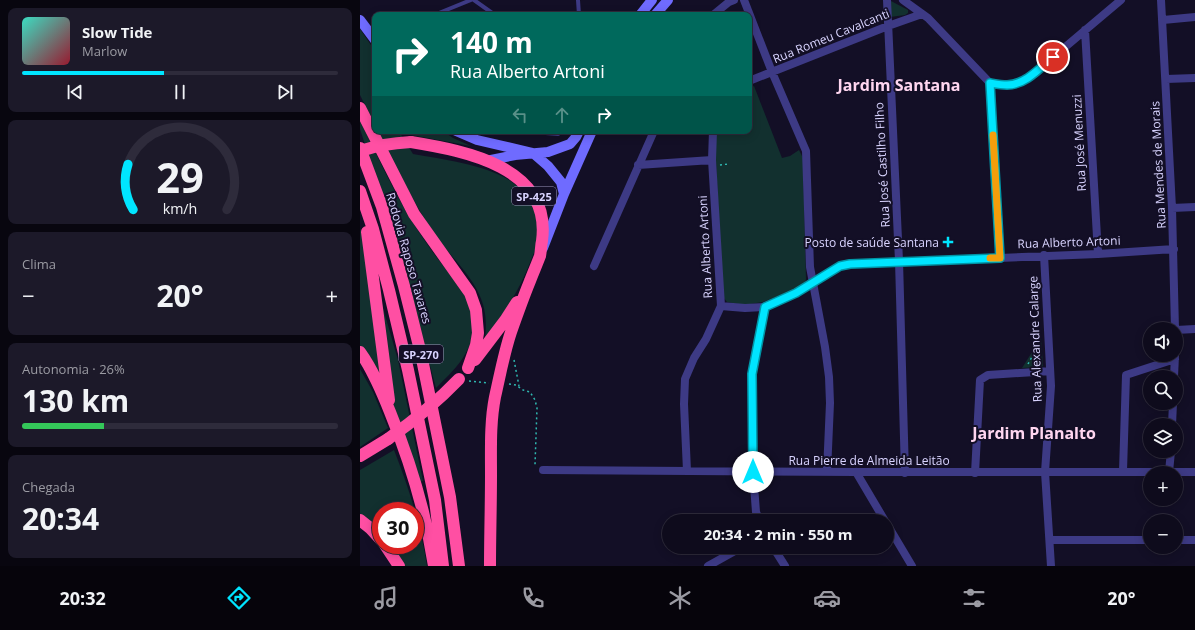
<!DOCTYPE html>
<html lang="pt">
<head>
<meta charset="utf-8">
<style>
  body { margin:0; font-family:"Open Sans",sans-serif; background:#1c1929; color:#f1f3f6; height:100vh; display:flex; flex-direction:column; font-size:15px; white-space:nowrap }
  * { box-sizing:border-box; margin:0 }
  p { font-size:13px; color:#9b9ba3 }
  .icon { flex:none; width:22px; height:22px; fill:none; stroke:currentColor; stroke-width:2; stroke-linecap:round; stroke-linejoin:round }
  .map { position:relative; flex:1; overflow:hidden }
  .sheet { display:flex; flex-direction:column; gap:8px; padding:8px; background:#08060f; width:360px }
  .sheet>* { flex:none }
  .banner { position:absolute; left:12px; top:12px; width:380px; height:122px; border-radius:8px; box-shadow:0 2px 10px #0003,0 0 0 1px #2e2b3b; background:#00695c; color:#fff; overflow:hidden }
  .tools { position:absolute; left:783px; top:322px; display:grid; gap:8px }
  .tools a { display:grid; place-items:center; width:40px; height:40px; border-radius:50%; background:#0e0b1c; box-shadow:0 2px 10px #0003,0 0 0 1px #2e2b3b; font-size:20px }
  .speed { position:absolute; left:12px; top:502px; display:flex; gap:8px; font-size:20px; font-weight:700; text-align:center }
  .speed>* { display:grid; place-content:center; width:52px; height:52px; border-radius:50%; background:#0e0b1c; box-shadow:0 2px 10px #0003,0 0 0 1px #2e2b3b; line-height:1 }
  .speed .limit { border:6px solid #d22; background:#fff; color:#111 }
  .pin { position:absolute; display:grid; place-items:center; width:34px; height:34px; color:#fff; margin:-17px; border:2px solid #fff; border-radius:50%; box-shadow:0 1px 4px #0007 }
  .me { position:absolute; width:44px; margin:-22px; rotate:0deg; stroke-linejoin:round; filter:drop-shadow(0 0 3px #0008) }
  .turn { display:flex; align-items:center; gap:14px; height:84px; padding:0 12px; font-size:18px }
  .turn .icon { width:52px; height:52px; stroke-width:2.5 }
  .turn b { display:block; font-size:28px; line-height:34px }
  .lanes { display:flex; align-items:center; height:38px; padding:0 12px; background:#0003; justify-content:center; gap:20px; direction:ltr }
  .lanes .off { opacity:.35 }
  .big { font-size:30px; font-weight:700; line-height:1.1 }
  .sheet .tile { flex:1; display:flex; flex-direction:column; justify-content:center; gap:6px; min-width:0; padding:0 14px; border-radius:8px; background:#1c1929 }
  .sheet .dial { align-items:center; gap:0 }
  .dial svg { height:104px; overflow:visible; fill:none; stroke:#2e2b3b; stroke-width:7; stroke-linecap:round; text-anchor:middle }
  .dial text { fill:#f1f3f6; stroke:none }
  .song { display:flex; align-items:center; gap:12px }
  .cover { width:48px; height:48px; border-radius:6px; background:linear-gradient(135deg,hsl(170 70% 55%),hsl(350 70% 35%)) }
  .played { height:4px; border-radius:2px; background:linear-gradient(90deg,#00e5ff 45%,#2e2b3b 45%) }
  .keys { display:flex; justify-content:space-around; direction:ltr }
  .heat { display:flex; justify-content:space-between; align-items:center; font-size:22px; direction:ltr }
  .charge { height:6px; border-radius:3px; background:linear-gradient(90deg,#34c759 26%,#2e2b3b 0) }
  .trip { position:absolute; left:302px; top:514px; width:232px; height:40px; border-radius:20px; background:#0e0b1c; box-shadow:0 2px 10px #0003,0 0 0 1px #2e2b3b; font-weight:700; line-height:40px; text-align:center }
  .dock { display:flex; height:64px; justify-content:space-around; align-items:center; background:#06040b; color:#9b9ba3 }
  .dock .icon { width:28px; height:28px }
  .dock .active { color:#00e5ff }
  .dock b { font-size:18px; color:#f1f3f6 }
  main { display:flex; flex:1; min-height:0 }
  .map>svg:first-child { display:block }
</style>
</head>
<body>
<main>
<section class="sheet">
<div class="tile">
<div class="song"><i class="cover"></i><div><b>Slow Tide</b><p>Marlow</p></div></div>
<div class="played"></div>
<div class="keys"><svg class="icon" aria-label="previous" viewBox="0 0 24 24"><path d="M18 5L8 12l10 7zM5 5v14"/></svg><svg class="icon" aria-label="pause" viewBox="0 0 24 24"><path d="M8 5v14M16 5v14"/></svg><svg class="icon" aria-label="next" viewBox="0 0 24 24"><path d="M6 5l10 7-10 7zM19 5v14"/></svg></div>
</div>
<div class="tile dial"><svg viewBox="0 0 100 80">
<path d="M14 69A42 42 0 1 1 86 69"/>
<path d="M14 69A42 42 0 0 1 10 34" stroke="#00e5ff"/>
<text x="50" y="56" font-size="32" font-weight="700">29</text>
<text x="50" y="72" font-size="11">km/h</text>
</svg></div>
<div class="tile"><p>Clima</p>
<div class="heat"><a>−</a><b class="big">20°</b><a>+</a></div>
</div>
<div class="tile"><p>Autonomia · 26%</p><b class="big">130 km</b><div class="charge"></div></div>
<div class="tile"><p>Chegada</p><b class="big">20:34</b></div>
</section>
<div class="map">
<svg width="835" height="566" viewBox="0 0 835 566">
  <rect width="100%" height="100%" fill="#130f26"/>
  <path fill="#12302f" d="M 531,1 L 548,10 L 548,13 L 545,15 L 530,17 Z
    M 0,29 L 15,51 L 15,125 L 0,95 Z
    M 394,86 L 422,158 L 430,156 L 439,150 L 443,158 L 446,279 L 445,284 L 441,287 L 403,302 L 384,305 L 367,302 L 363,297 L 355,143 L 356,131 L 389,131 L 389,88 Z
    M 0,121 C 17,155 33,190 53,223 C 62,237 71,250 81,263 C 96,282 114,301 113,327 C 112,354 94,370 76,388 L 39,250 L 0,129 Z
    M 18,131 L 83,131 L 93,138 L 111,146 L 40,133 L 53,154 C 82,159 125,165 149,180 C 169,193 183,220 177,243 C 176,249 173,255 171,260 C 160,290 144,313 125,339 C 127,323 126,309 119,294 C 109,272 89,255 75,235 C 53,202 36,167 18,131 Z
    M 0,228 L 38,360 L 63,481 L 60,482 L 12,362 L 0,346 Z
    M 681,338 L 683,366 L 681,367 L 662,368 Z
    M 0,369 L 13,392 L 28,428 L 0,447 Z
    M 34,450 C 49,488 61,526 67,566 L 43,566 L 30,545 L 55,545 L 55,511 L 21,511 L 21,534 L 0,514 L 0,470 Z"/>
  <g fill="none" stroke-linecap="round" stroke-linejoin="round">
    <path stroke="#2fb8b0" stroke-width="1.5" stroke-dasharray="2 3" stroke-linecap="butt" d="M 360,165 L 368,164
      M 154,360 L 159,386
      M 668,364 L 680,343
      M 109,381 L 129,383
      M 149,384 L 156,385 L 163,390 L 170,392 L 175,400 L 177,408 L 175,465 L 176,466"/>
    <path stroke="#3d3a85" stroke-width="4" d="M 114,0 L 135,15
      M 218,0 L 219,15
      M 74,15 L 111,0
      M 160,131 L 198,134"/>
    <path stroke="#3d3a85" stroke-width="8" d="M 384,0 L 412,72 L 446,151 L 450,267 L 465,347 L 469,377 L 470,403 L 467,472
      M 527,0 L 539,261 L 545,473
      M 543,0 L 568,18 L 630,83 L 648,85 L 660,82 L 672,75 L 761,0
      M 801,0 L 812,208 L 815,329
      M 353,15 L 369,2 L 374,0
      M 803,20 L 835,17
      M 725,30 L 738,254
      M 806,79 L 835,78
      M 389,81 L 528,26 L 562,14
      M 630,83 L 640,258
      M 278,165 L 352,160
      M 812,208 L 835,207
      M 684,255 L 691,386 L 685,472 L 691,566
      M 234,266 L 294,131
      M 361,306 L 385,308 L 405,307 L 436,293 L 480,266 L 490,264 L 738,254 L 814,249
      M 816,330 L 835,329
      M 814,377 L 815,355
      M 812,425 L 813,403
      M 183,470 L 496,472 L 835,472
      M 327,471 L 324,404 L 325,379 L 334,358 L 346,339 L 361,306 L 352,160 L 353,131
      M 763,471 L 766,375 L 815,359
      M 496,472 L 525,521
      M 809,472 L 811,451
      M 615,473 L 620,380 L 628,375 L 690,371
      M 400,521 L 396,512 L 393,472 L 392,374 L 405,307
      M 527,524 L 552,566
      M 690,540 L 790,540
      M 816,540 L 835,540
      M 413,547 L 425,566
      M 348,566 L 382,547"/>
    <path stroke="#6f6bff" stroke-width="10" d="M 280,15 L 292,0
      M 295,15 L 308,0
      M 0,20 L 15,40
      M 96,131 L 117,140 L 173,153 L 188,166 L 201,182 L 204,194
      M 126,161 L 155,155 L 188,152 L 210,144 L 216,137 L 219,131
      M 183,248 L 204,194 L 232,131"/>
    <path stroke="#ff4fa3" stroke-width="12" d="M 0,108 L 54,214 L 110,293 L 116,310 L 118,333 L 116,345 L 108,368
      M 51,142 C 106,151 192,167 182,241 C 181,245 181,251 180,256 C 177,264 173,273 170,281 C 163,298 157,315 151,332 C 144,353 140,375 135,397 C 130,422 131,449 131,475 C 131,505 130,536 130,566
      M 0,148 L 22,207 L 44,286 L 61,354 L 90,497 L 99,566
      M 0,191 L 13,229 L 29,290 L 48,370 L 75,500 L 83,566
      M 7,232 L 29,400
      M 0,352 C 13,370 22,392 30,412 C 50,461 66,514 74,566
      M 115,360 L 146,319 L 157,302
      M 0,456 L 28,439
      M 0,520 L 10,528 L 21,540
      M 25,545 L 39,566"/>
    <path stroke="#ff4fa3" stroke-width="12" d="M 0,151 C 17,145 33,143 51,142
      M 28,439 C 55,420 76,403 99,379"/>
  </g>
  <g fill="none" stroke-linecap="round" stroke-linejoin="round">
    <defs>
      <path id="route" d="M 393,472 L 392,374 L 405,307 L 436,293 L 480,266 L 490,264 L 640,258 L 630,83 C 636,84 641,85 647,85 C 665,85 680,68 693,57"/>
    </defs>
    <use href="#route" stroke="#0095a6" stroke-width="10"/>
    <use href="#route" stroke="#00e5ff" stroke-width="7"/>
    <path stroke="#f59e0b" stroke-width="7" d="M 630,258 L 640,258 L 633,135"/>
  </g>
  <path fill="#00e5ff" stroke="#130f26" stroke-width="1.5" d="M586 236h4v4h4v4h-4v4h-4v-4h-4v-4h4z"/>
  <g text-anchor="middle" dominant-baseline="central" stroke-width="4" stroke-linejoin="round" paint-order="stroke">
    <g fill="#130f26" stroke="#9e99be" stroke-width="1">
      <rect x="152" y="187" width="44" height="18" rx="3"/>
      <rect x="39" y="345" width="44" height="18" rx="3"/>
    </g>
    <g font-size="11" font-weight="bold" fill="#d9d4ff">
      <text x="174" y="196">SP-425</text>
      <text x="61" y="354">SP-270</text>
    </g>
    <g font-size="12" fill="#d9d4ff" stroke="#130f26">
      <text transform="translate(471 36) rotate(-22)">Rua Romeu Cavalcanti</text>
      <text transform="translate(719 143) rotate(-93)">Rua José Menuzzi</text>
      <text transform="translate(522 165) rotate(-93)">Rua José Castilho Filho</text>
      <text transform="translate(798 165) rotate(-93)">Rua Mendes de Morais</text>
      <text transform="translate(709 242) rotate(-2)">Rua Alberto Artoni</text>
      <text transform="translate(345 247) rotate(-93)">Rua Alberto Artoni</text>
      <text transform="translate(49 258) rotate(74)">Rodovia Raposo Tavares</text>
      <text transform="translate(675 339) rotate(-92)">Rua Alexandre Calarge</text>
      <text x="509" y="460">Rua Pierre de Almeida Leitão</text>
    </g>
    <g font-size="12" fill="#d9d4ff" stroke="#130f26" text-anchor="end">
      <text x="579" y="242">Posto de saúde Santana</text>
    </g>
    <g font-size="16" font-weight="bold" fill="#ffd6f0" stroke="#130f26">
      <text x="539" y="85">Jardim Santana</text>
      <text x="674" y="433">Jardim Planalto</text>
    </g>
  </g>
</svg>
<div class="tools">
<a><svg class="icon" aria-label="sound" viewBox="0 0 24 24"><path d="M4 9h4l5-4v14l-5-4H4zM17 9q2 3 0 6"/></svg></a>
<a><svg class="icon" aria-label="search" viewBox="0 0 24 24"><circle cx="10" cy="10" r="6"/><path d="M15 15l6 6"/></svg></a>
<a><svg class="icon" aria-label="layers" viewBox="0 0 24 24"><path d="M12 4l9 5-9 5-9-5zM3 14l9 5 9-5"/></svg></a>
<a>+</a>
<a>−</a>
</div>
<div class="speed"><div class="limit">30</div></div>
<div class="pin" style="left:693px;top:57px;background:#d93025"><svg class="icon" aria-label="arrive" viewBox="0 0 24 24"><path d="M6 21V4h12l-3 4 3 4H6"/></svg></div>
<svg class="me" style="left:393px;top:472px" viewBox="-20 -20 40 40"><circle r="19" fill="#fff"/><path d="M0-13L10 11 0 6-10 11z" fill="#00e5ff"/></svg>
<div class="trip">20:34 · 2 min · 550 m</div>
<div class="banner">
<div class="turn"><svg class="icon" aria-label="right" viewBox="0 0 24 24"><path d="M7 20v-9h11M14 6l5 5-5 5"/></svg><div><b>140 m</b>Rua Alberto Artoni</div></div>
<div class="lanes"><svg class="icon off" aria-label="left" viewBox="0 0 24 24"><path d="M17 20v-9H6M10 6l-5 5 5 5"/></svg><svg class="icon off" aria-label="ahead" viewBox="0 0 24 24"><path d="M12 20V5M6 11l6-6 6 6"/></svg><svg class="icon" aria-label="right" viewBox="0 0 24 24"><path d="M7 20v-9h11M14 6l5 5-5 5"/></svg></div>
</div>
</div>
</main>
<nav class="dock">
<b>20:32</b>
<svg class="icon active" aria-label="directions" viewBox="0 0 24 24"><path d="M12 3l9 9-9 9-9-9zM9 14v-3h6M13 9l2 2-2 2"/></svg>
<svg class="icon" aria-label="music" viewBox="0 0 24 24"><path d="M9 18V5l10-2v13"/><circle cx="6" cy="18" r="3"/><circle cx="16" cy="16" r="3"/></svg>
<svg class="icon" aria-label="phone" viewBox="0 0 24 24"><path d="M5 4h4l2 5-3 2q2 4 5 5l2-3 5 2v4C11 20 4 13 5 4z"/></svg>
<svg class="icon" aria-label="climate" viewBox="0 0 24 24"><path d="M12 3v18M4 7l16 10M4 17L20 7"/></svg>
<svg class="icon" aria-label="car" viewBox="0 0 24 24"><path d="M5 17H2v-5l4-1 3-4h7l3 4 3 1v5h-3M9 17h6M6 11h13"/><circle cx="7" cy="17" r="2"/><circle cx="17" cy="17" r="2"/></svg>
<svg class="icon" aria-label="filters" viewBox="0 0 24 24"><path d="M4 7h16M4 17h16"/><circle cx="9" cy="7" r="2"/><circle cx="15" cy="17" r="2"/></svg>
<b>20°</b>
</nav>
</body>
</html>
